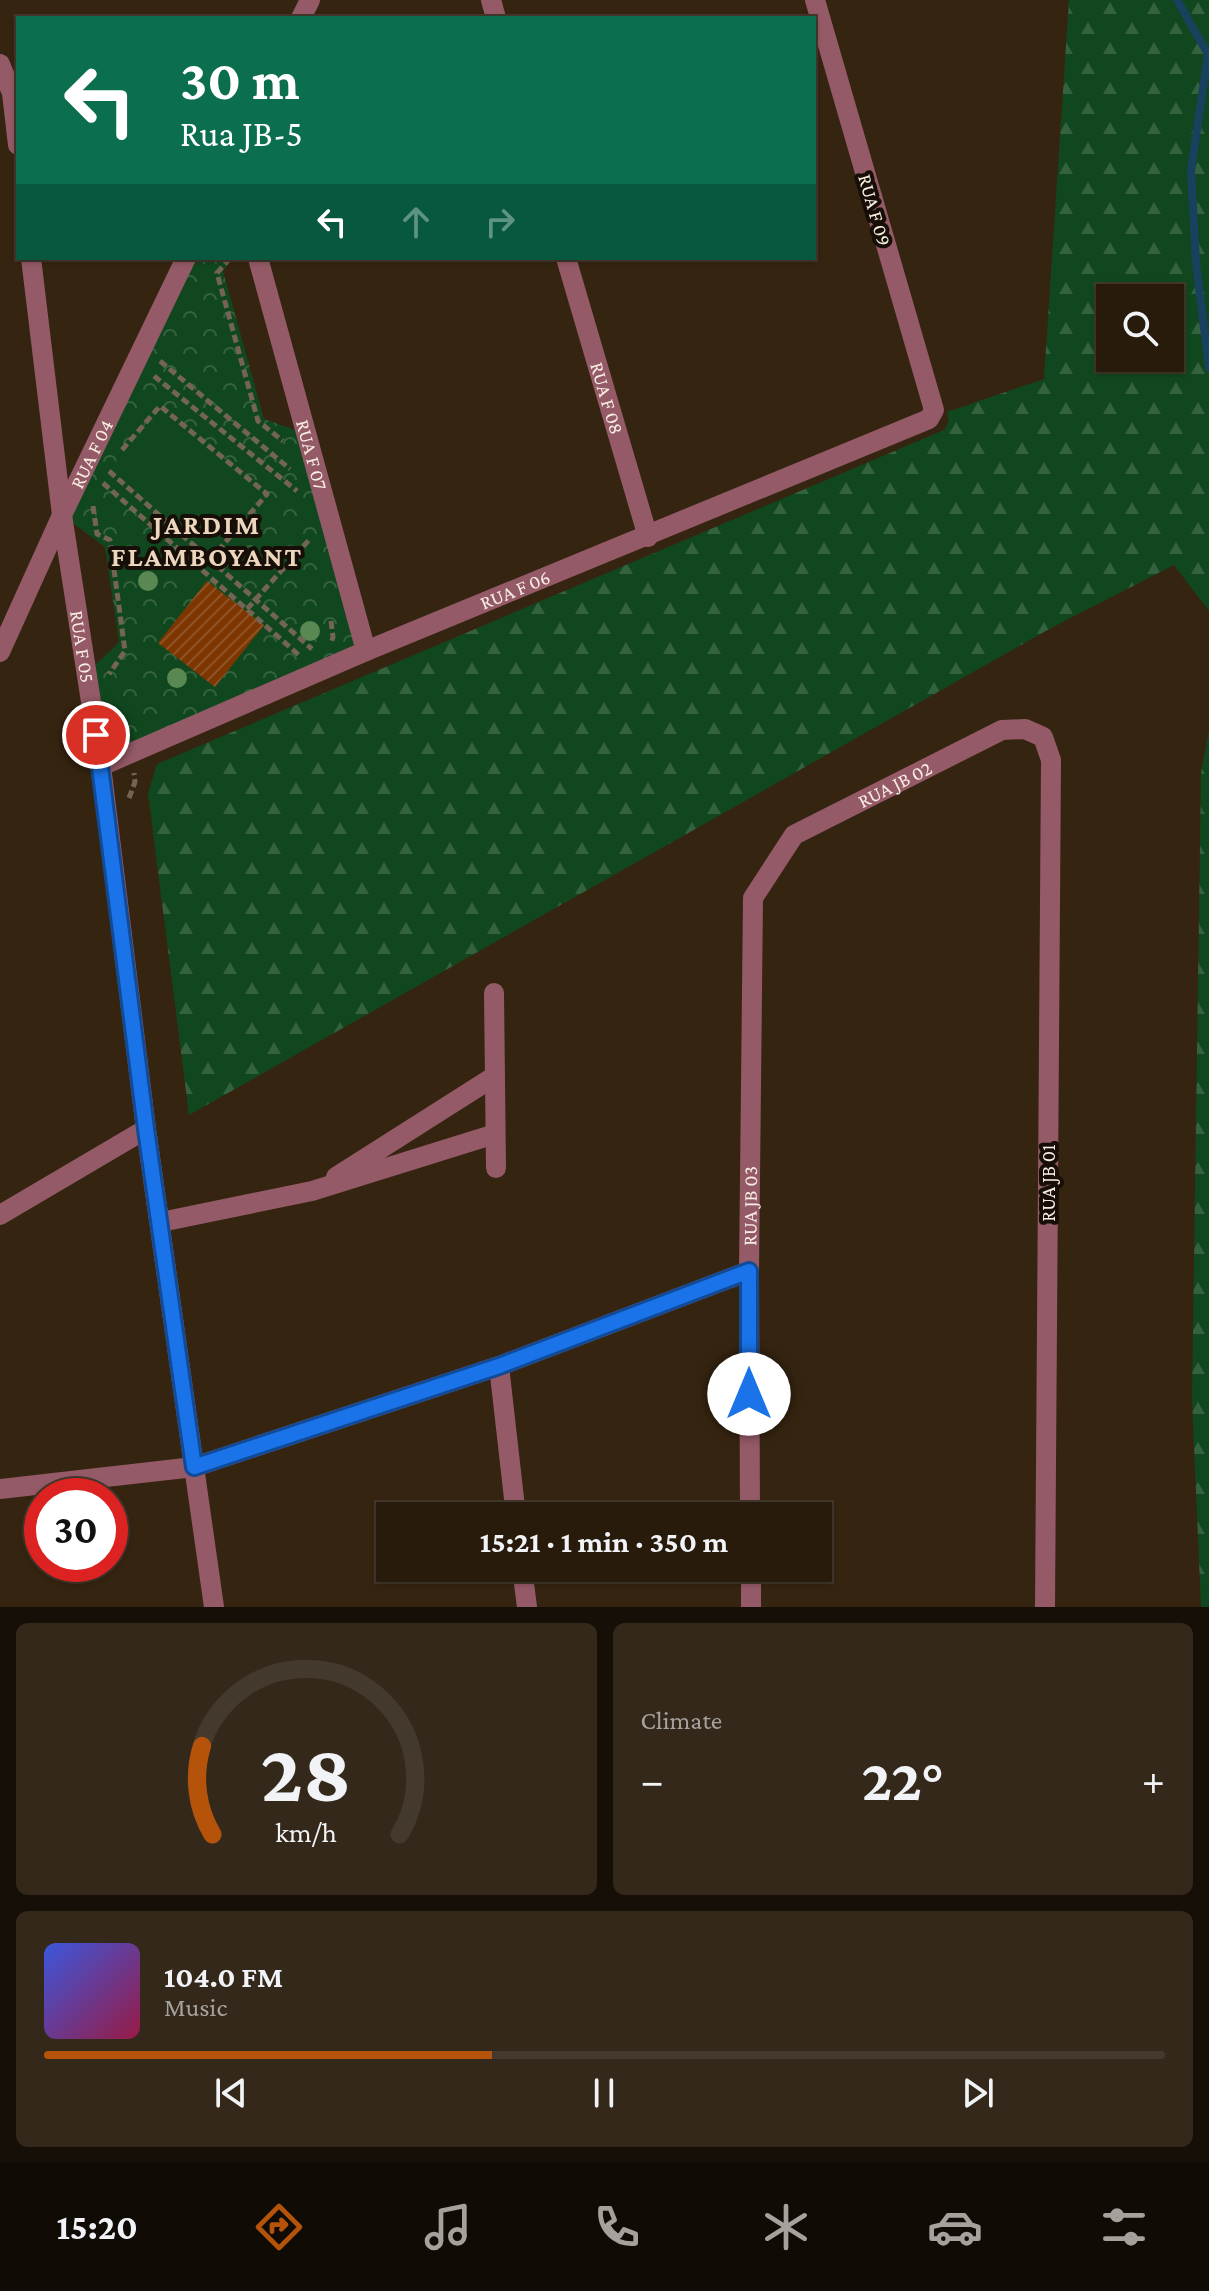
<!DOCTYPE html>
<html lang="en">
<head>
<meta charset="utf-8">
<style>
  body { margin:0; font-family:"Crimson Pro",serif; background:#34281a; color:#f1f3f6; height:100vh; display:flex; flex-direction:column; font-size:30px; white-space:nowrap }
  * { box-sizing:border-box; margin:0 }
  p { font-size:26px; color:#a5a19d }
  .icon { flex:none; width:44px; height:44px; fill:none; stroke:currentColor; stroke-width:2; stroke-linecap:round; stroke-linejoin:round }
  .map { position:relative; height:1607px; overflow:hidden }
  .side { display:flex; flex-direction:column; gap:16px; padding:16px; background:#160f07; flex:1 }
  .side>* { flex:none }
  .banner { position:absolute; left:16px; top:16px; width:800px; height:244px; border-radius:0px; box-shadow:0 2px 6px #0004,0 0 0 2px #44392d; background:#0b6e4f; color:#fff; overflow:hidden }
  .controls { position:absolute; left:1096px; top:284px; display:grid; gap:16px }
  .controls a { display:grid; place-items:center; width:88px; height:88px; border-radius:0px; background:#281b0c; box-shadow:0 2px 6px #0004,0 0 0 2px #44392d; font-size:40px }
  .speed { position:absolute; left:24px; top:1478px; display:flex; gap:16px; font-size:40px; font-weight:700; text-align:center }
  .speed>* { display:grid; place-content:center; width:104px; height:104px; border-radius:50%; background:#281b0c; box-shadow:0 2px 6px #0004,0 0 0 2px #44392d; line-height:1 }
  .speed .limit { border:12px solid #d22; background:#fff; color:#111 }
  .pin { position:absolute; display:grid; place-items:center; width:68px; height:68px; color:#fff; margin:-34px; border:4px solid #fff; border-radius:50%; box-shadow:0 2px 8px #0007 }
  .me { position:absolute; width:88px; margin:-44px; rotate:0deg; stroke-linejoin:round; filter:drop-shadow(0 0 6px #0008) }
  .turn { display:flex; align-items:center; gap:28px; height:168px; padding:0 32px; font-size:36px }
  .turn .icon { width:104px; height:104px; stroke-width:2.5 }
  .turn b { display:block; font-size:56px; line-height:68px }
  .lanes { display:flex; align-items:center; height:76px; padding:0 32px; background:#0003; justify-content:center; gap:40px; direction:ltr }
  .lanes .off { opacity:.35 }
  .big { font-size:60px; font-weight:700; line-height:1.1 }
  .side .widget { flex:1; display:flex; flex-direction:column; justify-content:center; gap:12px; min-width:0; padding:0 28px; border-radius:12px; background:#34281a }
  .side .dial { align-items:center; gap:0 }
  .dial svg { height:208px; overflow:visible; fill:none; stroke:#44392d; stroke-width:7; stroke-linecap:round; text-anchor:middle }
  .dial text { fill:#f1f3f6; stroke:none }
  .song { display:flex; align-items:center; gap:24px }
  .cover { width:96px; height:96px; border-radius:12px; background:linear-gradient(135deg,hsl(230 70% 55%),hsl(340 70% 35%)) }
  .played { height:8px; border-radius:4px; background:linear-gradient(90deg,#b45309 40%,#44392d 40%) }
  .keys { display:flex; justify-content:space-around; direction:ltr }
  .heat { display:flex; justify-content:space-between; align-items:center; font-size:44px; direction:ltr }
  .side .tiles { flex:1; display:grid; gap:16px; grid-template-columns:1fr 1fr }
  .widget:last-child { grid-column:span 2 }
  .trip { position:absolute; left:376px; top:1502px; width:456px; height:80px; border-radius:0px; background:#281b0c; box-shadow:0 2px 6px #0004,0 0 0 2px #44392d; font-weight:700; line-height:80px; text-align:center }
  .tabs { display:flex; height:128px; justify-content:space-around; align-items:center; background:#100b05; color:#a5a19d }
  .tabs .icon { width:56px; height:56px }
  .tabs .selected { color:#b45309 }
  .tabs b { font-size:36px; color:#f1f3f6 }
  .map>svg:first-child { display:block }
</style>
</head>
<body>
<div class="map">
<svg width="1209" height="1607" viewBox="0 0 1209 1607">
  <defs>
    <pattern id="forest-firs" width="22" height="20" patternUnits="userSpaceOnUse" patternTransform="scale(2)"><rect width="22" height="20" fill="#11471e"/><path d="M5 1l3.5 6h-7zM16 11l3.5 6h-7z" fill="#34623e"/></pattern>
    <pattern id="park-crowns" width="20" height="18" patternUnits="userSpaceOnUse" patternTransform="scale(2)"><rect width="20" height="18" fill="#11471e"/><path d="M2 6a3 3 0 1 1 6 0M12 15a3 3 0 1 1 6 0" fill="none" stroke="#34623e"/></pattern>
    <pattern id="building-hatch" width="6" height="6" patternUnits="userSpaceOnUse" patternTransform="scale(2)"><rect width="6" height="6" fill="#7d3600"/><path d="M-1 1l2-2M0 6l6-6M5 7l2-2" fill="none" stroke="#905325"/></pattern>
  </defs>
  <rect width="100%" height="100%" fill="#352410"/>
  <path fill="url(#forest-firs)" fill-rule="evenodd" d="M 1069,0 L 1209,0 L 1209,611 L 1174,565 L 1051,628 L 189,1115 L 148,793 L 157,764 L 944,430 L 949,421 L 947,412 L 1044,379 ZM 1110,298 L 1170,298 L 1170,358 L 1110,358 Z
    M 1209,730 L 1209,1607 L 1201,1607 L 1192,1400 L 1201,773 Z"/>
  <path fill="url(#park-crowns)" d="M 186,258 L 233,258 L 223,271 L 264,419 L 307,434 L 366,651 L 101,766 L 87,673 L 119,642 L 105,547 L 62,515 Z"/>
  <path fill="#11471e" d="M 160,406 L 267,494 L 210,560 L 108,471 Z"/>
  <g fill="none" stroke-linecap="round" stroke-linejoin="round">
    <path stroke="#18415e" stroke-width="8" d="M 1177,0 L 1208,54 L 1191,171 L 1196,263 L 1209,368"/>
  </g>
  <path fill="url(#building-hatch)" d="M 207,581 L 264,625 L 215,687 L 158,643 Z"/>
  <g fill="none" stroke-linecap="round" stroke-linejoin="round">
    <path stroke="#736453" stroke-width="5" stroke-dasharray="8 4" stroke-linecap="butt" d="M 230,258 L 217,273 L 258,421 L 283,441
      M 160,361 L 290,469
      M 154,376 L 297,491
      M 122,450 L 160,406 L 267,494 L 210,560
      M 109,471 L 312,649
      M 103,483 L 300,656
      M 93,506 L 97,534 L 110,540 L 125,651 L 109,674
      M 247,609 L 309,540
      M 331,621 L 333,637 L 331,643
      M 129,798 L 135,782 L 134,773"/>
    <g stroke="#945a67" stroke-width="20">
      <path d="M 491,0 L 496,18"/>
      <path d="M 301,18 L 310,0"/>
      <path id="s1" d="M 258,258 L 366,651"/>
      <path id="s2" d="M 566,258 L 648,537"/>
      <path id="s3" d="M 0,652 L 62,515 L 186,258"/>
      <path id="s4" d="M 101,766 L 366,651 L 929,419 L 934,410 L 815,0"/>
      <path d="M 494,993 L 496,1168"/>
      <path d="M 336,1177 L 495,1076"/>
      <path d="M 0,1215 L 146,1129"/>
      <path d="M 161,1222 L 312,1191 L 495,1134"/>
      <path d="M 499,1366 L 516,1516"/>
      <path d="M 0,1489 L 194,1467 L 499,1366 L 749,1271"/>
      <path id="s5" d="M 750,1516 L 749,1271 L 753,898 L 794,835 L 1002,730 L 1025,729 L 1043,737 L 1051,760 L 1045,1607"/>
      <path d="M 522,1568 L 527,1607"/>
      <path d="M 751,1568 L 751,1607"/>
    </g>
    <g stroke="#945a67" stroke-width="20">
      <path d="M 0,64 L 12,93 L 18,145"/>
      <path id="s6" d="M 31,258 L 62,515 L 101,766 L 146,1129 L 214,1607"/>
    </g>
  </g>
  <g fill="#5a8853">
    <circle cx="148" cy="581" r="10"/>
    <circle cx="310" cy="631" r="10"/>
    <circle cx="177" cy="678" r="10"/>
  </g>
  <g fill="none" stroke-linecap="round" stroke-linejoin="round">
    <defs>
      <path id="route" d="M 96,735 L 146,1129 L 194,1467 L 499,1366 L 749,1271 L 749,1394"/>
    </defs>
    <use href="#route" stroke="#114b97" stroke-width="20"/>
    <use href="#route" stroke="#1a73e8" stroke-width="14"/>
  </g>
  <g text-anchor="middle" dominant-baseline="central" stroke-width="8" stroke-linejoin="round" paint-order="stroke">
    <g font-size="20" fill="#f8ede1" stroke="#170f07">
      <text transform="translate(875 210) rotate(74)">RUA F 09</text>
      <text stroke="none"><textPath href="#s2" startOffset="146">RUA F 08</textPath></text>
      <text stroke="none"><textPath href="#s3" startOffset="218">RUA F 04</textPath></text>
      <text stroke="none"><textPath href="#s1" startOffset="204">RUA F 07</textPath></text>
      <text stroke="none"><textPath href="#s4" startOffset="450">RUA F 06</textPath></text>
      <text stroke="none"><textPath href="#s6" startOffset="392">RUA F 05</textPath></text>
      <text stroke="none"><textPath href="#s5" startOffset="806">RUA JB 02</textPath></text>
      <text transform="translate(1048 1183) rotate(-90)">RUA JB 01</text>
      <text stroke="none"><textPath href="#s5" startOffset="310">RUA JB 03</textPath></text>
    </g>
    <g font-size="28" font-weight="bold" letter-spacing="2" fill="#edd6be" stroke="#170f07">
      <text x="207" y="524">JARDIM<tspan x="207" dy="32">FLAMBOYANT</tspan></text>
    </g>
  </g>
</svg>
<div class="controls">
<a><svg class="icon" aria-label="search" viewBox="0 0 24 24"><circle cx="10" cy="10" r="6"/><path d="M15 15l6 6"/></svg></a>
</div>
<div class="speed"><div class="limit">30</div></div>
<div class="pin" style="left:96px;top:735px;background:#d93025"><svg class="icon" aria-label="arrive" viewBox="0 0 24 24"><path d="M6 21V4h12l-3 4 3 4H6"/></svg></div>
<svg class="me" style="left:749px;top:1394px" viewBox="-20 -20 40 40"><circle r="19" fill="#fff"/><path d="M0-13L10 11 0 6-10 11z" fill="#1a73e8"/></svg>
<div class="trip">15:21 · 1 min · 350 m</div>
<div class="banner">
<div class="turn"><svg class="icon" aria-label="left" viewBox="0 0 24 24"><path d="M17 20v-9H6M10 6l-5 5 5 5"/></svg><div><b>30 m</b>Rua JB-5</div></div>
<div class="lanes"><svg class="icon" aria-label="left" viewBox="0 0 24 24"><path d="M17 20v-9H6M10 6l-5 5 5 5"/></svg><svg class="icon off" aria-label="ahead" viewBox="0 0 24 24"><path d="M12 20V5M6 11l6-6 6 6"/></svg><svg class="icon off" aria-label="right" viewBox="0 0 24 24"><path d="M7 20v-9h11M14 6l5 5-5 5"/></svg></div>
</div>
</div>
<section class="side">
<div class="tiles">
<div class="widget dial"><svg viewBox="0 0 100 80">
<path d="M14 69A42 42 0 1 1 86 69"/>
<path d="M14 69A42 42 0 0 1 10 35" stroke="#b45309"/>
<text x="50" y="56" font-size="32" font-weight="700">28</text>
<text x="50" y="72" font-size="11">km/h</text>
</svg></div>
<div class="widget"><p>Climate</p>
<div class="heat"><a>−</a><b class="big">22°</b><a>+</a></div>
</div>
<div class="widget">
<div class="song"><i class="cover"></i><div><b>104.0 FM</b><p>Music</p></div></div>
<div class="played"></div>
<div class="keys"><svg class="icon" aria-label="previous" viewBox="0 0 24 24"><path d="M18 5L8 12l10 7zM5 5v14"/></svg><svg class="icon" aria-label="pause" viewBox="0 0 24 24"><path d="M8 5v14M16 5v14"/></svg><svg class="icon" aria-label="next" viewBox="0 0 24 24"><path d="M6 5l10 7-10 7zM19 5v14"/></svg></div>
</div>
</div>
</section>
<nav class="tabs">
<b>15:20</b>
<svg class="icon selected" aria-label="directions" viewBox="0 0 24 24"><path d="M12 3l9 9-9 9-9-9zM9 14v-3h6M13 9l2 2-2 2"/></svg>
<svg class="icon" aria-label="music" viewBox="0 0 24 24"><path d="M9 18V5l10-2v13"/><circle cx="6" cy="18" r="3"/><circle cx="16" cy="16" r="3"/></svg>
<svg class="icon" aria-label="phone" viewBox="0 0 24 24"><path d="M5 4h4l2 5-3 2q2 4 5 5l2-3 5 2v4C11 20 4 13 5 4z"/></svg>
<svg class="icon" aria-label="climate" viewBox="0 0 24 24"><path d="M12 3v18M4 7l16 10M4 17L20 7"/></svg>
<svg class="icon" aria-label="car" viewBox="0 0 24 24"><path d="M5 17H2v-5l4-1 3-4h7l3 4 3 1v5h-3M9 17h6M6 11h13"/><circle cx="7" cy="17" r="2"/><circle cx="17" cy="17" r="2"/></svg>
<svg class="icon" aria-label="filters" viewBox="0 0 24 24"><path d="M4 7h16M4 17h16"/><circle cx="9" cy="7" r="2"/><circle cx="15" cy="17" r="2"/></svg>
</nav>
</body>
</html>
